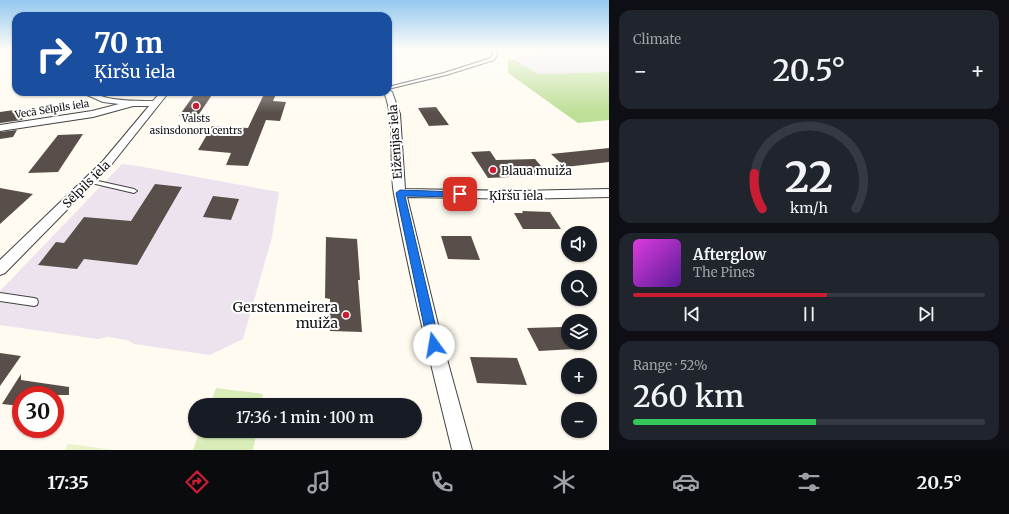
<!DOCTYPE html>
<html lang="en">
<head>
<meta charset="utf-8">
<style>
  body { margin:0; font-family:Merriweather,serif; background:#20242c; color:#f1f3f6; height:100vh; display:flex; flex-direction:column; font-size:15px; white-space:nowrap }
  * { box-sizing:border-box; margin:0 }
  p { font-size:13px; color:#9ea1a6 }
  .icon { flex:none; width:22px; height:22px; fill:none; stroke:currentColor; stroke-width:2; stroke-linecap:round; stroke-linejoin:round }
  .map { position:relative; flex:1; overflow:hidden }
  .drawer { display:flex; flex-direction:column; gap:10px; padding:10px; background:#0d0f14; width:400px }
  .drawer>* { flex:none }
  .banner { position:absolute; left:12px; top:12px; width:380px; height:84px; border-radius:12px; box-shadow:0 1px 3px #0004; background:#1a4fa0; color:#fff; overflow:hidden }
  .fabs { position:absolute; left:561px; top:226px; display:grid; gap:8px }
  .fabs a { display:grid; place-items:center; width:36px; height:36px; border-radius:50%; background:#171b24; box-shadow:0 1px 3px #0004; font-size:20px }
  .speed { position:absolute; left:12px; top:386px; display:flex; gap:8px; font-size:20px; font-weight:700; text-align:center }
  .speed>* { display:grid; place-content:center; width:52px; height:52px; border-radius:50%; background:#171b24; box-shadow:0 1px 3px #0004; line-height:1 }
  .speed .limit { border:6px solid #d22; background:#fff; color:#111 }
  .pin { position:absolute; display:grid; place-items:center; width:34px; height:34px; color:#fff; margin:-17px; border-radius:8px; box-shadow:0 2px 6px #0006 }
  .me { position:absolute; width:44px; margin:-22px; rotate:347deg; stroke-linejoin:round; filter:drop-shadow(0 0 3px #0008) }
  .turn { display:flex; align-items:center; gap:14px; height:84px; padding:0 16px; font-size:18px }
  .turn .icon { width:52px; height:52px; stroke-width:2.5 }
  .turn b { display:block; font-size:28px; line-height:34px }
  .big { font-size:30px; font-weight:600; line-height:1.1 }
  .drawer .widget { flex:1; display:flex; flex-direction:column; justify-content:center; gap:6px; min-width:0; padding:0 14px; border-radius:12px; background:#20242c }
  .drawer .dial { align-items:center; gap:0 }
  .dial svg { height:104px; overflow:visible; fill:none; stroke:#363941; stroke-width:7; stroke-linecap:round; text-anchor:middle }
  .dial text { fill:#f1f3f6; stroke:none }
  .song { display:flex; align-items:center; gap:12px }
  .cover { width:48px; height:48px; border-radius:6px; background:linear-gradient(135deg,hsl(300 70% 55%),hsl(270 70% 35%)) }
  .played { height:4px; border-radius:2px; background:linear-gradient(90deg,#c91d34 55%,#363941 55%) }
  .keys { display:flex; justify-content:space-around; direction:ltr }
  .heat { display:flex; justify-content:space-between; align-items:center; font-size:22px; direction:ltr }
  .charge { height:6px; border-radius:3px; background:linear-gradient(90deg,#34c759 52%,#363941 0) }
  .trip { position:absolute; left:188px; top:398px; width:234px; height:40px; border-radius:20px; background:#171b24; box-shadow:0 1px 3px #0004; font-weight:600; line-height:40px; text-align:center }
  .tab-bar { display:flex; height:64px; justify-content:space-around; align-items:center; background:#090b0e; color:#9ea1a6 }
  .tab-bar .icon { width:28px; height:28px }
  .tab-bar .current { color:#c91d34 }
  .tab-bar b { font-size:18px; color:#f1f3f6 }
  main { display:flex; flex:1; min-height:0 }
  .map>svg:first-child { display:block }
</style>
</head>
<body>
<main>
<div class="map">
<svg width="609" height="450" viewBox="0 0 609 450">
  <rect width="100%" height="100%" fill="#fffbf1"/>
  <path fill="#ece3ee" d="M 533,50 L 609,50 L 609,72 L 538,74 L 527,67 L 513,55 L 535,56 L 534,55 L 538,55 Z
    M 122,164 L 138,166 L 279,192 L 272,237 L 243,339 L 210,355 L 134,344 L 127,340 L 108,337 L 98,339 L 0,325 L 0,291 Z"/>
  <path fill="#d8edb7" d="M 216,388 L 263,394 L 261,405 L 210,405 Z
    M 200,431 L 257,431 L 253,450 L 193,450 Z"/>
  <path fill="#bddf96" d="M 508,60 L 516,60 L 538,74 L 609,72 L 609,120 L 578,123 L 508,73 Z"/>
  <path fill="#e8f3ca" d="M 68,444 L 114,450 L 65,450 Z"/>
  <path fill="#594f4a" d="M 196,92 L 214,92 L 197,117 L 179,116 Z
    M 265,92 L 277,92 L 273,101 L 286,102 L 280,121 L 266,120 L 248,166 L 226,165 L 231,153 L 198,150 L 212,126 L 248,128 Z
    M 436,107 L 449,125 L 429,126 L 418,108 Z
    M 21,109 L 19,113 L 26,112 L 22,120 L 0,123 L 0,112 Z
    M 17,130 L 13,137 L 0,139 L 0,132 Z
    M 83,134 L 58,172 L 28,173 L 58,135 Z
    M 609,148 L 609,162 L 565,167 L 551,154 Z
    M 490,151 L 496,160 L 535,159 L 549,175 L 488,178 L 471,152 Z
    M 155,184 L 182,187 L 137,265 L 84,259 L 77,269 L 38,265 L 56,242 L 64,243 L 84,217 L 131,221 Z
    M 0,188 L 33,194 L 0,224 Z
    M 213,196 L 239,199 L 231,220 L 203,217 Z
    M 522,211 L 550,212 L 561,229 L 523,229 L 514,213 L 523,213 Z
    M 441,236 L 471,236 L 480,260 L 448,259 Z
    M 326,237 L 357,239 L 360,280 L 358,280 L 362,332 L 330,331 L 330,299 L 325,298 Z
    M 562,327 L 568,337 L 568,343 L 571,343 L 575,349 L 539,351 L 527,328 Z
    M 0,353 L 21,356 L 0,386 Z
    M 470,357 L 517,358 L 527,385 L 477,383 Z
    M 21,374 L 21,380 L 69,387 L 69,395 L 21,395 L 21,406 L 2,404 Z"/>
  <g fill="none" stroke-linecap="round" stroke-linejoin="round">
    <defs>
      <path id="service" d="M 492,50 L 496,50 L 497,55 L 494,60 L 446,75 L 388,89 L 388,87 L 444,73 L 491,58 L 493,55 Z
        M 89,179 L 134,189 L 137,191 L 134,193 L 87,182 L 86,181 L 87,180 Z
        M 0,293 L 34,298 L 37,299 L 38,302 L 37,305 L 34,306 L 0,301 Z"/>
      <path id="minor" d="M 388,89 L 392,92 L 400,114 L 405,189 L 517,191 L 609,189 L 609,197 L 517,199 L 407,197 L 442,341 L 472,450 L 452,450 C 431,365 410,280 394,194 C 388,160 397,125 384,92 L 388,92 Z
        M 80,92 C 93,92 96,95 108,98 C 123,101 137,101 153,101 L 161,92 L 169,92 L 111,165 L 5,273 L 0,275 L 0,260 L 103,161 L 149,106 L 133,106 L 93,117 L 0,131 L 0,125 L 92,111 L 119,104 L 103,102 Z"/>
    </defs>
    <use href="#service" stroke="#424242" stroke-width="2"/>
    <use href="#minor" stroke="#424242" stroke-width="2"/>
    <use href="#service" fill="#fff" fill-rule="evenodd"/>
    <use href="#minor" fill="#fff" fill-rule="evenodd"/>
  </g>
  <linearGradient id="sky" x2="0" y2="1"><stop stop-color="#92c8ef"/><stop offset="0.44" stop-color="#fffdf9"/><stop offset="1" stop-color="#fffdf9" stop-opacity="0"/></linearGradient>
  <rect width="609" height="113" fill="url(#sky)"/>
  <path fill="#1a73e8" stroke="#114b97" d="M 400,190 L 460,192 L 464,194 L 460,197 L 405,196 L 440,345 L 439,349 L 434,351 L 430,349 L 428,345 L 396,193 Z"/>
  <g fill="#c91d34" stroke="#fff" stroke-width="1.5">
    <circle cx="196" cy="106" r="4"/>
    <circle cx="493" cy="170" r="4"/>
    <circle cx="346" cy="315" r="4"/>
  </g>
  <g text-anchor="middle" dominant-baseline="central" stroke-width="4" stroke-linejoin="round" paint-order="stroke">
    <g font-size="10" fill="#0f0f0f" stroke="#fff">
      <text transform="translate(52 109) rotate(-9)">Vecā Sēlpils iela</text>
    </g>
    <g font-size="10" fill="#0f0f0f" stroke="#fff">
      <text x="196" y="118">Valsts<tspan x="196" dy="12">asinsdonoru centrs</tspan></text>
    </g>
    <g font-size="12" fill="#0f0f0f" stroke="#fff">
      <text transform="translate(395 142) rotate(-94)">Eiženijas iela</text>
      <text transform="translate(86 184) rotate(-45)">Sēlpils iela</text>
      <text x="516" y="195">Ķiršu iela</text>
    </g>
    <g font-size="12" fill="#0f0f0f" stroke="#fff" text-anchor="start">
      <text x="501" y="170">Blaua muiža</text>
    </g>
    <g font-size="14" fill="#0f0f0f" stroke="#fff" text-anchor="end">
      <text x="338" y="307">Gerstenmeirera<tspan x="338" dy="16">muiža</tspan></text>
    </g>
  </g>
</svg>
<div class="fabs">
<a><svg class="icon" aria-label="sound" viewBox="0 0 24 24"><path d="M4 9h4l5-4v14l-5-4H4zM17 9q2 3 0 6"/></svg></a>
<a><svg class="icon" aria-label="search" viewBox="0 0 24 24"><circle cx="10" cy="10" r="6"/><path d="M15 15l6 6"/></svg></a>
<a><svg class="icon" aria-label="layers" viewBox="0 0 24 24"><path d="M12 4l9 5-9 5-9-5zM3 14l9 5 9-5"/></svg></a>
<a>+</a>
<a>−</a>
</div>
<div class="speed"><div class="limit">30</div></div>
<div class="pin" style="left:460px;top:194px;background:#d93025"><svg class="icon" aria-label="arrive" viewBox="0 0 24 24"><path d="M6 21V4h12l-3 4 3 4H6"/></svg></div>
<svg class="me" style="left:434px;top:345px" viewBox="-20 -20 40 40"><circle r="19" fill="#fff"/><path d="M0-13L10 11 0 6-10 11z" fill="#1a73e8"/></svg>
<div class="trip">17:36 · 1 min · 100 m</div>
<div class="banner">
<div class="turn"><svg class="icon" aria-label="right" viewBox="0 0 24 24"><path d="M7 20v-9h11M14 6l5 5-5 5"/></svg><div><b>70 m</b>Ķiršu iela</div></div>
</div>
</div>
<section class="drawer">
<div class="widget"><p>Climate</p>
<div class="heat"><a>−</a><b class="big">20.5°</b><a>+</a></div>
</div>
<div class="widget dial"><svg viewBox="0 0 100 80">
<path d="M14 69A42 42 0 1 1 86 69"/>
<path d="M14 69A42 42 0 0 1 8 42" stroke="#c91d34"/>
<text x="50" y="56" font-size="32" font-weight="700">22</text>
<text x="50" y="72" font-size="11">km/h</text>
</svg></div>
<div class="widget">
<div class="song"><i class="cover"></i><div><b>Afterglow</b><p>The Pines</p></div></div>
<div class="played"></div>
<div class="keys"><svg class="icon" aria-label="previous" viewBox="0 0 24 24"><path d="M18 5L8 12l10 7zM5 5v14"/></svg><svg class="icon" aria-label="pause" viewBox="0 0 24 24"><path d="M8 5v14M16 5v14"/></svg><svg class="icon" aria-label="next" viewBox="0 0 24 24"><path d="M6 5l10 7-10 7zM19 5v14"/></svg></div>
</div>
<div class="widget"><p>Range · 52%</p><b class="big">260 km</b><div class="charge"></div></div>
</section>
</main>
<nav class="tab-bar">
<b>17:35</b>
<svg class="icon current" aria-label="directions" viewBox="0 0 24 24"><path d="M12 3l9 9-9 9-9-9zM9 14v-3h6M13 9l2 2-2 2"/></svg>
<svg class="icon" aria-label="music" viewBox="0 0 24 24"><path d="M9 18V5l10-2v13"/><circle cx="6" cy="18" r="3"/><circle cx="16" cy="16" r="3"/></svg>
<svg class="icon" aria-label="phone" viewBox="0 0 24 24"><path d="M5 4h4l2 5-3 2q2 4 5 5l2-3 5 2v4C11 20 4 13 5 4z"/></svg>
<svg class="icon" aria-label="climate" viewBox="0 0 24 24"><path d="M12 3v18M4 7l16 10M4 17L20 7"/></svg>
<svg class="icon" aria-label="car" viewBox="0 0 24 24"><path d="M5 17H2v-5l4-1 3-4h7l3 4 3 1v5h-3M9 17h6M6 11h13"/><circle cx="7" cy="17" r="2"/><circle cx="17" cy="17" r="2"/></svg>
<svg class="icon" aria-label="filters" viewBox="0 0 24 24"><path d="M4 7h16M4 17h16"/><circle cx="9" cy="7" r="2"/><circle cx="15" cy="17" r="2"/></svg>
<b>20.5°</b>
</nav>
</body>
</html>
